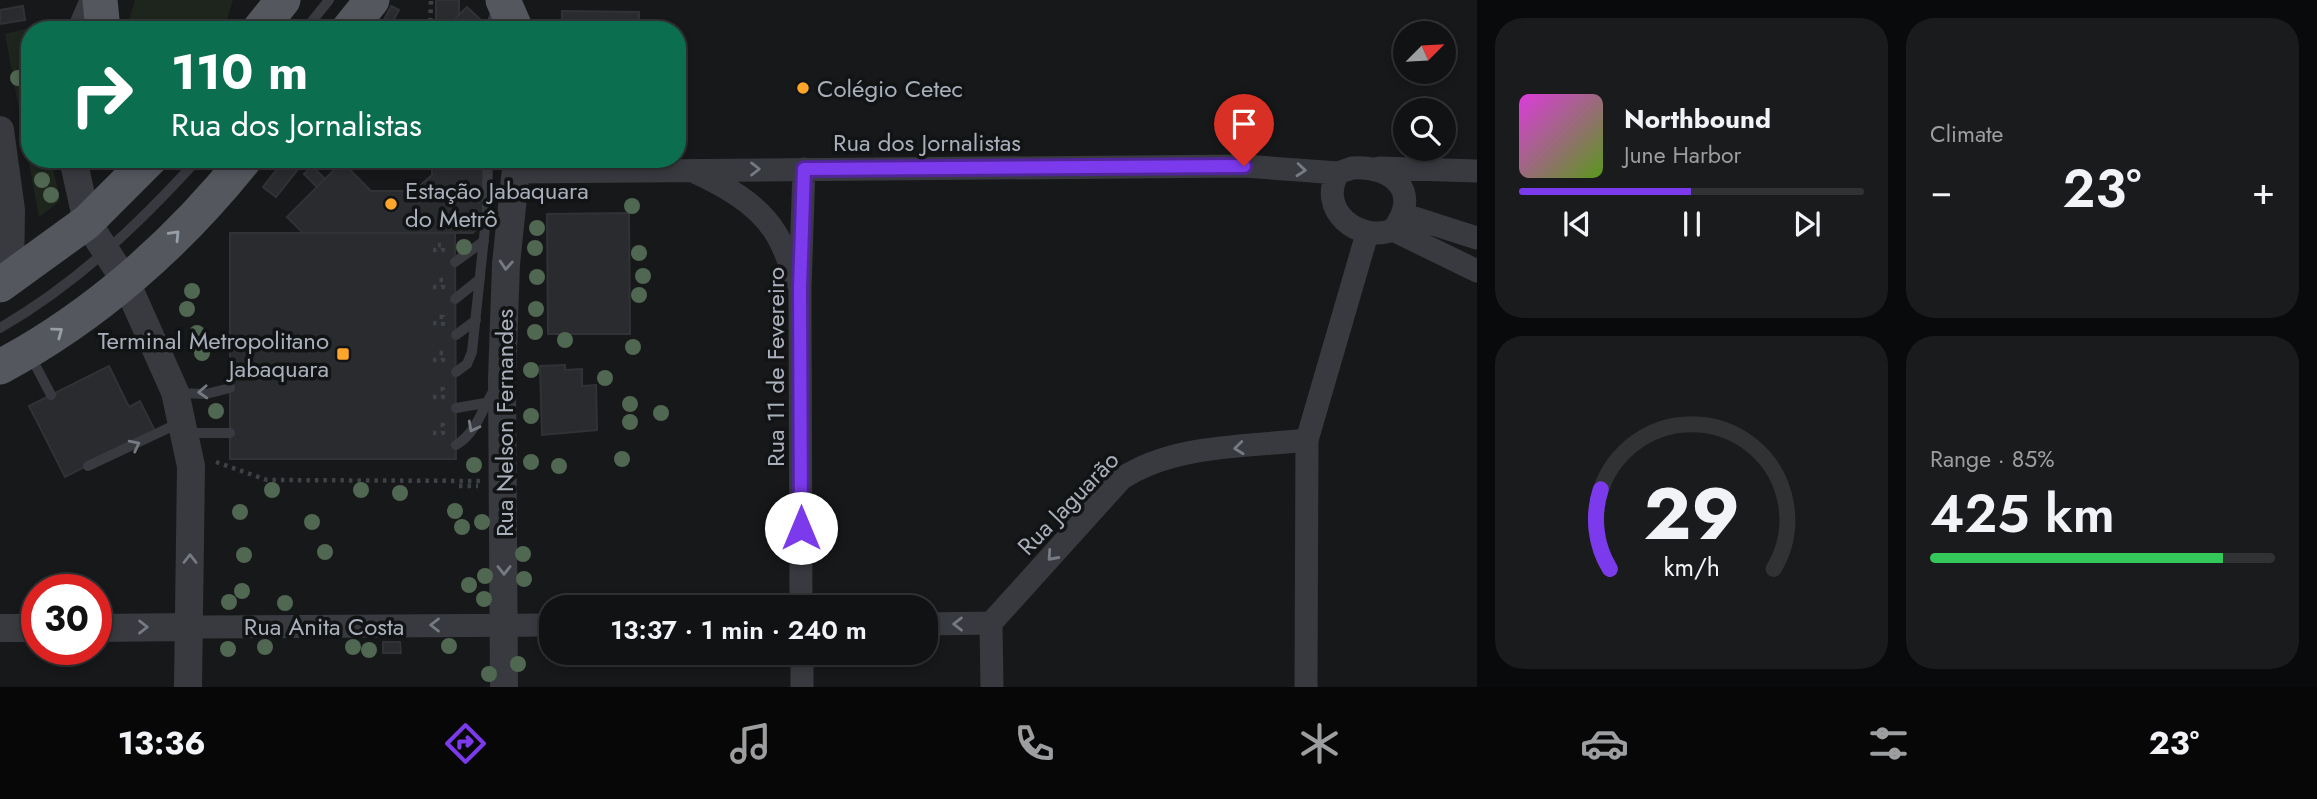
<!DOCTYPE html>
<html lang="en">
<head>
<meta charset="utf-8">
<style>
  body { margin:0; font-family:Jost,sans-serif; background:#1a1b1d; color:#f1f3f6; height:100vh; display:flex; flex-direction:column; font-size:26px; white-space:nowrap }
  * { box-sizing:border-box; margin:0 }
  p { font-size:23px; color:#9c9ea0 }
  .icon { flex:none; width:38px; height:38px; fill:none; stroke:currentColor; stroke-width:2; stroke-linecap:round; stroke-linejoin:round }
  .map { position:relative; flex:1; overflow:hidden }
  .details { display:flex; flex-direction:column; gap:18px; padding:18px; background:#090a0b; width:840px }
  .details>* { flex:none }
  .guide { position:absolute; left:21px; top:21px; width:665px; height:147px; border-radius:28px; box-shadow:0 4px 10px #0003,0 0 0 2px #303234; background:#0b6e4f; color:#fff; overflow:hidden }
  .needle { width:46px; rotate:66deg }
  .fabs { position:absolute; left:1393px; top:21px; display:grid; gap:14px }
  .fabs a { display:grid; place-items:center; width:63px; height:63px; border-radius:50%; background:#111214; box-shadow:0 4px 10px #0003,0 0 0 2px #303234; font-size:35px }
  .speed { position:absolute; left:21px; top:574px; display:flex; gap:14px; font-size:35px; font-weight:700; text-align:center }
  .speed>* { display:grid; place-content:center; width:91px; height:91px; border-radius:50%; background:#111214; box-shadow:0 4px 10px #0003,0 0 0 2px #303234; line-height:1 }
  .speed .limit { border:10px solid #d22; background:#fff; color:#111 }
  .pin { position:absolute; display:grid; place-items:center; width:60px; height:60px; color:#fff; margin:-72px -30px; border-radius:50% 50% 50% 0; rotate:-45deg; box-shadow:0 0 7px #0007 }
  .pin .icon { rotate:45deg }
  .me { position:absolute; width:77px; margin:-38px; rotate:0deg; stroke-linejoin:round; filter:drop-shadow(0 0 5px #0008) }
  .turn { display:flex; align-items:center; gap:24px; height:147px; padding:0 35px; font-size:32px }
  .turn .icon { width:91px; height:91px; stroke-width:2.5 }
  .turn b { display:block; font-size:49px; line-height:60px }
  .big { font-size:52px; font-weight:600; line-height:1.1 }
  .details .widget { flex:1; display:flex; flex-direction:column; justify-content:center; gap:10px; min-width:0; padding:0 24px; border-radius:28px; background:#1a1b1d }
  .details .dial { align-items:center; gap:0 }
  .dial svg { height:182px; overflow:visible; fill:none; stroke:#303234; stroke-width:7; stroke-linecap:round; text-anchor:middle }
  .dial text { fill:#f1f3f6; stroke:none }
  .song { display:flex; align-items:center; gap:21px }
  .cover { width:84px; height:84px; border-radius:10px; background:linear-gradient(135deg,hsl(300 70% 55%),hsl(90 70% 35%)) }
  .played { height:7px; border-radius:4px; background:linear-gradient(90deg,#7c3aed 50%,#303234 50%) }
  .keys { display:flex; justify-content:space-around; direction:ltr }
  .heat { display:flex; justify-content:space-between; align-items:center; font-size:38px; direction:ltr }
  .charge { height:10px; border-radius:5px; background:linear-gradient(90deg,#34c759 85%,#303234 0) }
  .details .tiles { flex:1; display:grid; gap:18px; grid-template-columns:repeat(2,1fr) }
  .trip { position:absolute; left:539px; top:595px; width:399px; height:70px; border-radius:28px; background:#111214; box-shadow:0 4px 10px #0003,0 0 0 2px #303234; font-weight:600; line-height:70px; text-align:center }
  .menu { display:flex; height:112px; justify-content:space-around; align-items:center; background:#070708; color:#9c9ea0 }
  .menu .icon { width:49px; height:49px }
  .menu .selected { color:#7c3aed }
  .menu b { font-size:32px; color:#f1f3f6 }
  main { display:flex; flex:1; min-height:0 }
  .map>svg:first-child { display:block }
</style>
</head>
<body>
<main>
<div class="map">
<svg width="1477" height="687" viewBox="0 0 1477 687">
  <rect width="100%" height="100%" fill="#17181a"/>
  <path fill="#1d251d" d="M 135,0 L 233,0 L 224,30 L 126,30 Z
    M 48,23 L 46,30 L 30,30 L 30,159 L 51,159 L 60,201 L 39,217 L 5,34 Z"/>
  <path fill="#2a2b2e" stroke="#313236" stroke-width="2" d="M 436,0 L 459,0 L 459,15 L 444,30 L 436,30 Z
    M 23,6 L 25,20 L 0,24 L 0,10 Z
    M 391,6 L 399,10 L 391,25 L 384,20 Z
    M 467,7 L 483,22 L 483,30 L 444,30 Z
    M 562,11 L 639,12 L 639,30 L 562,30 Z
    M 285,159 L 306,159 L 276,197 L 263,187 Z
    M 432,159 L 483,159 L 483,222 L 473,233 L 303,233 L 287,217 L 342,162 L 371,191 L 414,191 L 432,175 Z
    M 312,166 L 325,179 L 317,187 L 304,174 Z
    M 629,213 L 630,334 L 548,334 L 547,214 Z
    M 230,233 L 455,233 L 456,459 L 230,459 Z
    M 565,365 L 565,370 L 582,369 L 582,386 L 596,385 L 597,430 L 542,435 L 540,366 Z
    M 109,366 L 129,407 L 140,401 L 155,431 L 65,477 L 29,406 Z
    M 383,642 L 400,642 L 401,653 L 383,653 Z"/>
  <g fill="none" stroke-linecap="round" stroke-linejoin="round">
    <path stroke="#3e4146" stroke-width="4.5" stroke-dasharray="3.5 5" stroke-linecap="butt" d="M 430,30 L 431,0
      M 433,250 L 443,250 L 443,245 L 438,245
      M 433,287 L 443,287 L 443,280 L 438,280
      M 433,323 L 443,324 L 443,317 L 437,317
      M 433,360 L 443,360 L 443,353 L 438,353
      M 433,397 L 443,397 L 443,389 L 437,389
      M 433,433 L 443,433 L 443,425 L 437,425
      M 216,462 L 267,480 L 481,481
      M 459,486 L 478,486"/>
    <path stroke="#383a3f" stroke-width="10" d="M 305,30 L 329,0
      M 489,30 L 498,6
      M 455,262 L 484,241
      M 455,299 L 480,279
      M 0,328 C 76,284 139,224 198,159
      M 456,335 L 476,320
      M 30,355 L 51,395
      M 456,372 L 467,364 L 472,352 L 487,209 L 488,159
      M 178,393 L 206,394 L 230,388
      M 456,408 L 485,403
      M 185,433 L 230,433
      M 456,445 C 478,432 482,407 496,387
      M 88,466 L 179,423"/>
    <path stroke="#383a3f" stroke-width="23" d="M 1352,168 C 1393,165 1422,192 1393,230 C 1358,243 1317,210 1338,173 Z
      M 1379,168 L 1477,171
      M 693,171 C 723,185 757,203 775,232 C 785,247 790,266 797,282
      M 516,172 L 1244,166 L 1338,173
      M 1405,215 L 1477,238
      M 1393,230 L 1477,271
      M 801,607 L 800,288 L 804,169
      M 926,624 L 991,623
      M 190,627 L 551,625
      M 802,653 L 802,687
      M 992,687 L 991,623 L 1121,479 C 1173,444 1246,447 1307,440
      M 1306,687 L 1307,440 L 1367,234"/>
    <path stroke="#383a3f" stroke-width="28" d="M 81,30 L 94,0
      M 0,130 L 11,210 L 10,279
      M 73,159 L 87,222 L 126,282 L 175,392 L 191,466 L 188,687
      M 0,628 L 37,628
      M 96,628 L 190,627
      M 504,687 L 502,379 L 506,264 L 517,159"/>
    <path stroke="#54575e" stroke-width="35" d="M 100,0 L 103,30
      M 503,0 L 516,30
      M 259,30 L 283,0
      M 348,30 L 372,0
      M 0,285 L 87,222 L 150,159
      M 0,367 C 94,317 178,243 245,159"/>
  </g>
  <g fill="#506751">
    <circle cx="18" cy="78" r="8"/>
    <circle cx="42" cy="180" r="8"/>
    <circle cx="51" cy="195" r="8"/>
    <circle cx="632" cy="206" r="8"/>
    <circle cx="537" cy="228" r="8"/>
    <circle cx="464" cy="247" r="8"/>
    <circle cx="535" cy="248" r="8"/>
    <circle cx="639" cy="253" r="8"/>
    <circle cx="643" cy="276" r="8"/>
    <circle cx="537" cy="277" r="8"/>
    <circle cx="192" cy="291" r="8"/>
    <circle cx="639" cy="295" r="8"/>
    <circle cx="187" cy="309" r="8"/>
    <circle cx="536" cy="309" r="8"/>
    <circle cx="535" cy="332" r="8"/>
    <circle cx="197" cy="333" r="8"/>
    <circle cx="565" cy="340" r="8"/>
    <circle cx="633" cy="347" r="8"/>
    <circle cx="202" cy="353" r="8"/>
    <circle cx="531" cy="370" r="8"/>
    <circle cx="605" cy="378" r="8"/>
    <circle cx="630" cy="404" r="8"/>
    <circle cx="216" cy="411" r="8"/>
    <circle cx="661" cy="413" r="8"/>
    <circle cx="531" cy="416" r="8"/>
    <circle cx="630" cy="422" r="8"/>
    <circle cx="622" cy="459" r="8"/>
    <circle cx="531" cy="462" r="8"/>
    <circle cx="474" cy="465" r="8"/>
    <circle cx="559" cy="466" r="8"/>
    <circle cx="272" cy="490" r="8"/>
    <circle cx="361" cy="490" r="8"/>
    <circle cx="400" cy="493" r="8"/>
    <circle cx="455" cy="511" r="8"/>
    <circle cx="240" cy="512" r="8"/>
    <circle cx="312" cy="522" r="8"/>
    <circle cx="482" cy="522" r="8"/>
    <circle cx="462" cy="527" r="8"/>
    <circle cx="325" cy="552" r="8"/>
    <circle cx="523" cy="554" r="8"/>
    <circle cx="244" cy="555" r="8"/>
    <circle cx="485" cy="576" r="8"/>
    <circle cx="524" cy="579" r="8"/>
    <circle cx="469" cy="585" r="8"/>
    <circle cx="242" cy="591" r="8"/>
    <circle cx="484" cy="599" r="8"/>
    <circle cx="229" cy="602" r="8"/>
    <circle cx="285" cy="603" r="8"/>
    <circle cx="449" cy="646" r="8"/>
    <circle cx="265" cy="647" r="8"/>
    <circle cx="353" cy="647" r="8"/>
    <circle cx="228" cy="649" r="8"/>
    <circle cx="369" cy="650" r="8"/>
    <circle cx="518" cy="664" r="8"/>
    <circle cx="489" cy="674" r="8"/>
  </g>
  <defs><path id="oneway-chevron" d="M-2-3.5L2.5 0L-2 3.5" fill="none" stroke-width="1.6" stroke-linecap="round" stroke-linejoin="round" transform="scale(1.75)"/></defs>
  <g stroke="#767b83">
    <use href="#oneway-chevron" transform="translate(755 169)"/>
    <use href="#oneway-chevron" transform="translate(1301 170) rotate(5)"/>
    <use href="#oneway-chevron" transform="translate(506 265) rotate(94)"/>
    <use href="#oneway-chevron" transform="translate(203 392) rotate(177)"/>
    <use href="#oneway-chevron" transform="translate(473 427) rotate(118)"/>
    <use href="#oneway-chevron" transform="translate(135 445) rotate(-27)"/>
    <use href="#oneway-chevron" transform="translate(1239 448) rotate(174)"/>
    <use href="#oneway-chevron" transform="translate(1052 556) rotate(132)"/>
    <use href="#oneway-chevron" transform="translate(190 559) rotate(-90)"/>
    <use href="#oneway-chevron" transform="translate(504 570) rotate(90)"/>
    <use href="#oneway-chevron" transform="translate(958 624) rotate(180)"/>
    <use href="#oneway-chevron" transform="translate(435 625) rotate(180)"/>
    <use href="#oneway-chevron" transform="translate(143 627)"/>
  </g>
  <g stroke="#989ea8">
    <use href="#oneway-chevron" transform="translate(175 235) rotate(-46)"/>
    <use href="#oneway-chevron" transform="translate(58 332) rotate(-36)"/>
  </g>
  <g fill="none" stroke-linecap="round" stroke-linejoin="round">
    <defs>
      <path id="route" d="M 801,528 L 800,288 L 804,169 L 1244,166"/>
    </defs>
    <use href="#route" stroke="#51269a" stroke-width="18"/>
    <use href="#route" stroke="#7c3aed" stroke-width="12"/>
  </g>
  <g fill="#ffa62a" stroke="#121315" stroke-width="2.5">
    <circle cx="803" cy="88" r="7"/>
    <circle cx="391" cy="204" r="7"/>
    <rect x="336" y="347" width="14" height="14" rx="3.5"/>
  </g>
  <g text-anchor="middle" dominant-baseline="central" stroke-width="7" stroke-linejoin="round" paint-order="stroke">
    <g font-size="24" fill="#a9b0bb" stroke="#121315" text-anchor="start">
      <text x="817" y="88">Colégio Cetec</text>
      <text x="405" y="190">Estação Jabaquara<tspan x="405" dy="28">do Metrô</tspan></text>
      <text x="329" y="340" text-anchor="end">Terminal Metropolitano<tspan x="329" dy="28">Jabaquara</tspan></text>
    </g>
    <g font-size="24" fill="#a9b0bb" stroke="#121315">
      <text x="927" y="142">Rua dos Jornalistas</text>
      <text transform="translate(775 367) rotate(-90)">Rua 11 de Fevereiro</text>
      <text transform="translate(504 423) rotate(-90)">Rua Nelson Fernandes</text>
      <text transform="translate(1068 503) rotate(-46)">Rua Jaguarão</text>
      <text x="324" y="626">Rua Anita Costa</text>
    </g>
  </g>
</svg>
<div class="fabs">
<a><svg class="needle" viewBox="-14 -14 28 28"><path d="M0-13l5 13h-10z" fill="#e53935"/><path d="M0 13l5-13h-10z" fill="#9c9ea0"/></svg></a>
<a><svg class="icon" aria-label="search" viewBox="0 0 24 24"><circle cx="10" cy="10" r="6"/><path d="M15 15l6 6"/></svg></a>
</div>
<div class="speed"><div class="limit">30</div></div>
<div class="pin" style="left:1244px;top:166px;background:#d93025"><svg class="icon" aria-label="arrive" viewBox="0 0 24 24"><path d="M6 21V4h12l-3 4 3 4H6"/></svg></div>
<svg class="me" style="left:801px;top:528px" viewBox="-20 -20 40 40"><circle r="19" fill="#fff"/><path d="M0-13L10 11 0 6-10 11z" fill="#7c3aed"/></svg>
<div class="trip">13:37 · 1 min · 240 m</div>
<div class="guide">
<div class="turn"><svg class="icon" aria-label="right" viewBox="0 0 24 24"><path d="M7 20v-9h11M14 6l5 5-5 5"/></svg><div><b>110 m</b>Rua dos Jornalistas</div></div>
</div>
</div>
<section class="details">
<div class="tiles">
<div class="widget">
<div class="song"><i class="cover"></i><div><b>Northbound</b><p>June Harbor</p></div></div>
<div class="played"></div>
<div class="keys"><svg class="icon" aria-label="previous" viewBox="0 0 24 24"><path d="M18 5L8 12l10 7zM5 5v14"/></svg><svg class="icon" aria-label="pause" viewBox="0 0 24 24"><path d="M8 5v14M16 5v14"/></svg><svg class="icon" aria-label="next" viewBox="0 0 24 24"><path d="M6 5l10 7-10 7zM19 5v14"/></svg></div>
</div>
<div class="widget"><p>Climate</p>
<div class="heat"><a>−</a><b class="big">23°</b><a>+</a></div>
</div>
<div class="widget dial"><svg viewBox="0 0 100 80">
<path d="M14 69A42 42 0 1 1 86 69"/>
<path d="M14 69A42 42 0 0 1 10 34" stroke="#7c3aed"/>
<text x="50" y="56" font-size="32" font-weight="700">29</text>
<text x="50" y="72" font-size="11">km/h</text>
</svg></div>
<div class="widget"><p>Range · 85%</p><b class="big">425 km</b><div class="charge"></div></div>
</div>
</section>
</main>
<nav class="menu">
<b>13:36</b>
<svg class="icon selected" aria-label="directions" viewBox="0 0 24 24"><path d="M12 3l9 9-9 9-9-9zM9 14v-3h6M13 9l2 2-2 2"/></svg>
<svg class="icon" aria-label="music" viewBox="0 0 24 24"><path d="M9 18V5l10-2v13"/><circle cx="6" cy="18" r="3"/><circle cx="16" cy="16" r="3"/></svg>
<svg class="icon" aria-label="phone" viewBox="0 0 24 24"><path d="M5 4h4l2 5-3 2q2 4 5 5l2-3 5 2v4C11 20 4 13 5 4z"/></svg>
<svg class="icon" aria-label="climate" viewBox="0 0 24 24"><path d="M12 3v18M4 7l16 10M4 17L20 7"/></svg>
<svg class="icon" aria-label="car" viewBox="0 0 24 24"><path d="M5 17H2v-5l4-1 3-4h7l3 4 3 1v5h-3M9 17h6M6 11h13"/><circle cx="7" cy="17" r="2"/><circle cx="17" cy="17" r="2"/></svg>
<svg class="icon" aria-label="filters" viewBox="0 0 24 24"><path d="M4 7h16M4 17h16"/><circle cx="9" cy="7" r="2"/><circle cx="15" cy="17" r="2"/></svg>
<b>23°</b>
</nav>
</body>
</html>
